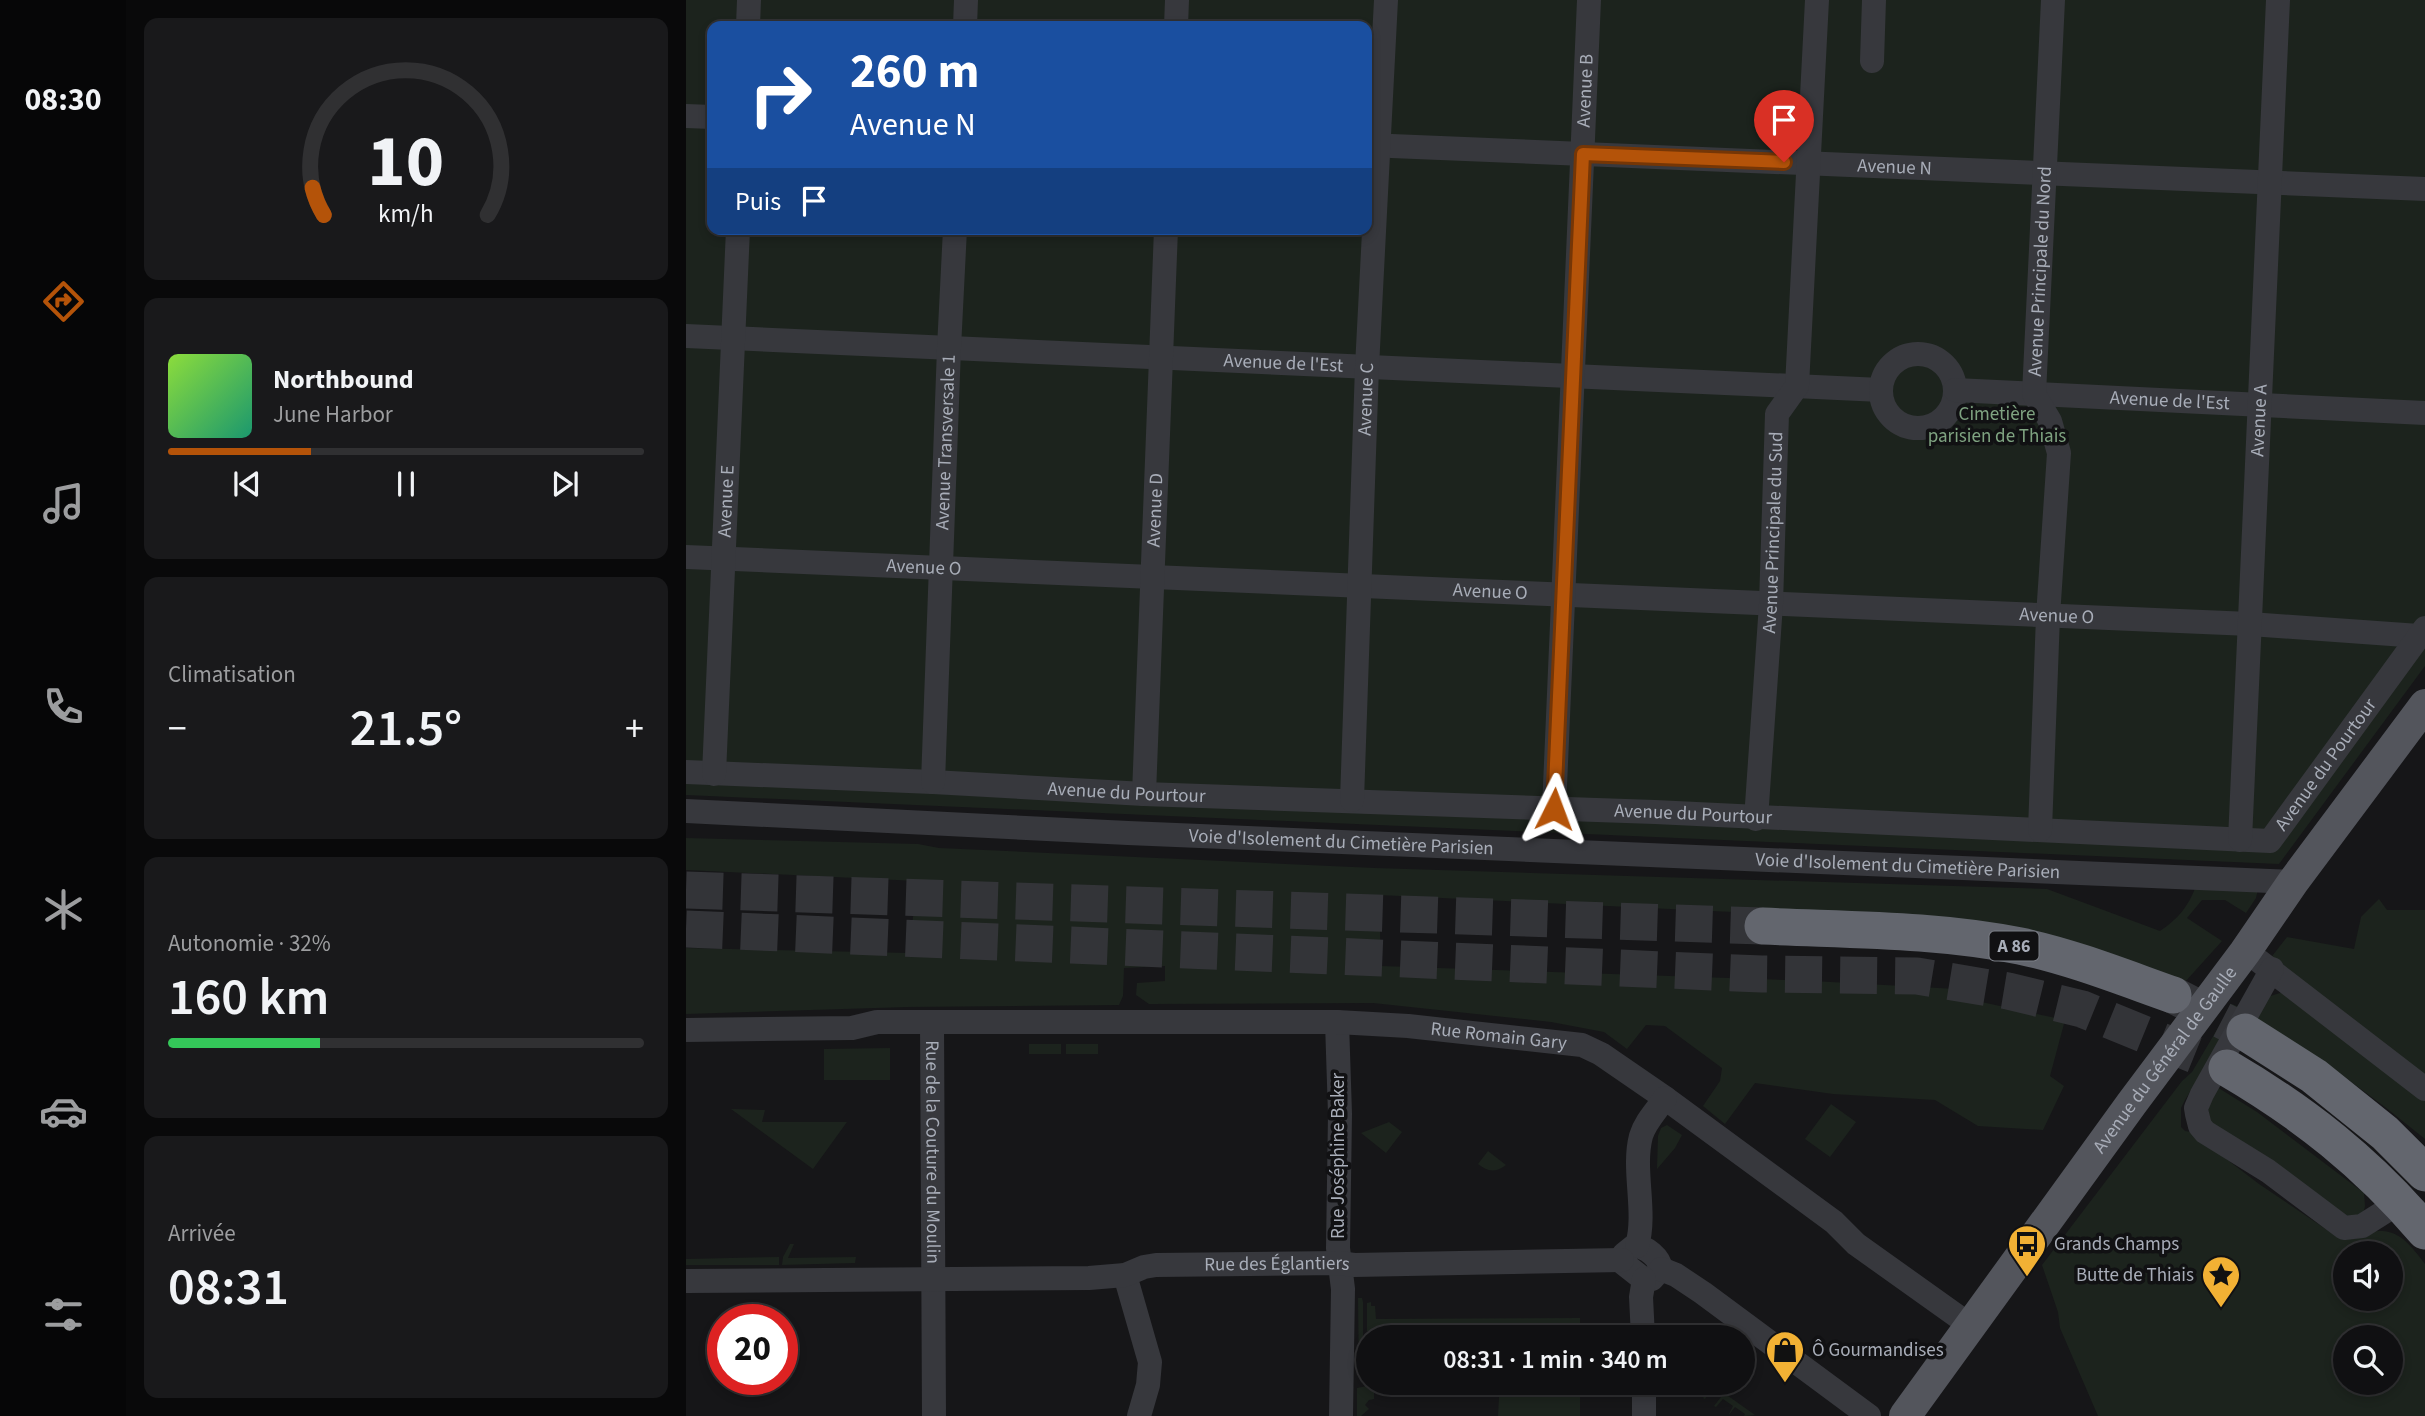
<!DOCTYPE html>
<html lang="fr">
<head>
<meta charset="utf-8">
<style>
  body { margin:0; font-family:"Source Sans 3",sans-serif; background:#19191b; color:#f1f3f6; height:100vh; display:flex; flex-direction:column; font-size:26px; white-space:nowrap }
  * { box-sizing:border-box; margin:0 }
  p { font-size:23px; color:#9c9d9f }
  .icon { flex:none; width:38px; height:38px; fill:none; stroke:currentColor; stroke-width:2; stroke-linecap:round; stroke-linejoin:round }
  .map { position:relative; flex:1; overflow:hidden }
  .details { display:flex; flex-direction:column; gap:18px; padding:18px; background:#09090a; width:560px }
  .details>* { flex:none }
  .banner { position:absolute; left:21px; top:21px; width:665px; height:214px; border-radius:14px; box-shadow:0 4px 10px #0003,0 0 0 2px #303032; background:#1a4fa0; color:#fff; overflow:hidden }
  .fabs { position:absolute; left:1647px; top:1241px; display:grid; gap:14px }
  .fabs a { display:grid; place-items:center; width:70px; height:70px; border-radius:50%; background:#101012; box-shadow:0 4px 10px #0003,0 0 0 2px #303032; font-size:35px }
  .speed { position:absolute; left:21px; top:1304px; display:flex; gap:14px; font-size:35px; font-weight:700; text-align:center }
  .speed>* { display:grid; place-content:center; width:91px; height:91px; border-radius:50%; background:#101012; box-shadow:0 4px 10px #0003,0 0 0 2px #303032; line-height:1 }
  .speed .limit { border:10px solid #d22; background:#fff; color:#111 }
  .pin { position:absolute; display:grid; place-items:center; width:60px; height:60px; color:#fff; margin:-72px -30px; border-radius:50% 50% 50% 0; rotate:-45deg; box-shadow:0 0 7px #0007 }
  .pin .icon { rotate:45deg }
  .me { position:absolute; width:77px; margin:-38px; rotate:3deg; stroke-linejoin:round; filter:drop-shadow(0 0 5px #0008) }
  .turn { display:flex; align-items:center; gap:24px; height:147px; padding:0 28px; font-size:32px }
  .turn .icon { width:91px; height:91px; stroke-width:2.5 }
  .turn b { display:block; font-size:49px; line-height:60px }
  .then { display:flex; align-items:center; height:66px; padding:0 28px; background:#0003; gap:14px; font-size:26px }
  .big { font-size:52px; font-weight:600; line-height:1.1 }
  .details .card { flex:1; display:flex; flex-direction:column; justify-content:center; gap:10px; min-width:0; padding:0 24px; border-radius:14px; background:#19191b }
  .details .dial { align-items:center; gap:0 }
  .dial svg { height:182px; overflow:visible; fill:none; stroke:#303032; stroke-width:7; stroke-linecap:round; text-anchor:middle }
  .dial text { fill:#f1f3f6; stroke:none }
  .song { display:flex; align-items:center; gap:21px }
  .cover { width:84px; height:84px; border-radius:10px; background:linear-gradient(135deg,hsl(90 70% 55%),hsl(160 70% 35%)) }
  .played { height:7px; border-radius:4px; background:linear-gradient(90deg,#b45309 30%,#303032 30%) }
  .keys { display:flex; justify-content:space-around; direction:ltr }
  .heat { display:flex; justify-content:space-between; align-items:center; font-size:38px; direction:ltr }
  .charge { height:10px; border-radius:5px; background:linear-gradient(90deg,#34c759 32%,#303032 0) }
  .trip { position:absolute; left:670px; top:1325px; width:399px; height:70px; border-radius:35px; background:#101012; box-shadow:0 4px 10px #0003,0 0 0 2px #303032; font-weight:600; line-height:70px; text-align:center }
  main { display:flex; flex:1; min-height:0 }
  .tabs { display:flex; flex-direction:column; width:126px; justify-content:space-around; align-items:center; background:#060607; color:#9c9d9f }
  .tabs .icon { width:49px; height:49px }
  .tabs .active { color:#b45309 }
  .tabs b { font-size:32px; color:#f1f3f6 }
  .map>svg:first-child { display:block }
</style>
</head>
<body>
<main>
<nav class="tabs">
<b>08:30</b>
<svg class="icon active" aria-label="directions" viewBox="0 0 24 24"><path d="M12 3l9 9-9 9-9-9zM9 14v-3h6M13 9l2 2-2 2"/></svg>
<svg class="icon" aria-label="music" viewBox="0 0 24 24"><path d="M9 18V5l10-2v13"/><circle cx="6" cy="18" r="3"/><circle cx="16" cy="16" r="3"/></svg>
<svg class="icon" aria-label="phone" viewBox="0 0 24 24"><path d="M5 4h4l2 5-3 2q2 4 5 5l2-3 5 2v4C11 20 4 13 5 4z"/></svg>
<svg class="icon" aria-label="climate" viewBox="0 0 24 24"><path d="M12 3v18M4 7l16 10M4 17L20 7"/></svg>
<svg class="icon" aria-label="car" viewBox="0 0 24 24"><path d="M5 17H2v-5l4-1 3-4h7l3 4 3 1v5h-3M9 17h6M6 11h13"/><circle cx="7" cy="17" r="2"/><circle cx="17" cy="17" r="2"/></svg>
<svg class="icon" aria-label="filters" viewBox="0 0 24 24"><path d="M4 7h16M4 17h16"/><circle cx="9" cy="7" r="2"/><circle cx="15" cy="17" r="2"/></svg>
</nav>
<section class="details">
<div class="card dial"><svg viewBox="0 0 100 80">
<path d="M14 69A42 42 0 1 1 86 69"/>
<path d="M14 69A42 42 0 0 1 9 57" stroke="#b45309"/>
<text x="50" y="56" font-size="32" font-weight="700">10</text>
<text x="50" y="72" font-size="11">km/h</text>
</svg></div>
<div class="card">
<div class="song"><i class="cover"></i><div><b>Northbound</b><p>June Harbor</p></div></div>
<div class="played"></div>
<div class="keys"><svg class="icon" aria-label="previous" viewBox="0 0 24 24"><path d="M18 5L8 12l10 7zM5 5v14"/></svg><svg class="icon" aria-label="pause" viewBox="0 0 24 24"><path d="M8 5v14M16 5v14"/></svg><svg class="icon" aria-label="next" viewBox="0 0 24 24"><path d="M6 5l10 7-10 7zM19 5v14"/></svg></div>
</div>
<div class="card"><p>Climatisation</p>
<div class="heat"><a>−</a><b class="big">21.5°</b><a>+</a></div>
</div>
<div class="card"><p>Autonomie · 32%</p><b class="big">160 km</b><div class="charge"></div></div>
<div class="card"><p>Arrivée</p><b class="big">08:31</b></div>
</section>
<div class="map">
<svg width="1739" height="1416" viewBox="0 0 1739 1416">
  <rect width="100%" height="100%" fill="#161618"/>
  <path fill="#1c231d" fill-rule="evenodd" d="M 0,0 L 1739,0 L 1739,666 L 1593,864 L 0,795 ZM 26,26 L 681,26 L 681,229 L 26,229 Z
    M 0,838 L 232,844 L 253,848 L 689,868 L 1361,889 L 1474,931 C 1492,919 1502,907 1510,886 L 1572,889 L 1570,898 L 1560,913 L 1539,900 L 1516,900 L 1501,918 L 1536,941 L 1499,982 L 1273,923 L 693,895 L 695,966 L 1127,981 L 1270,989 L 1282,992 L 1286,1000 L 1379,1020 L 1364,1076 L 1378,1086 L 1357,1130 L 1292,1126 L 1249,1100 L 1147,1094 L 1069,1083 L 1039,1124 L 1017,1106 L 1034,1081 L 1036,1068 L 979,1026 L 960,1025 L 941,1049 L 918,1032 L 865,1022 L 687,1003 L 463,1004 L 450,995 L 451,983 L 479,981 L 479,966 L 438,968 L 437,996 L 433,1005 L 222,1007 L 0,1014 L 0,948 L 223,953 L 231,881 L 0,870 Z
    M 1693,899 L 1701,910 L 1739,910 L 1739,1078 L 1583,960 L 1601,937 L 1668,949 L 1675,917 Z
    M 1594,993 L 1607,994 L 1739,1095 L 1739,1139 L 1699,1107 L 1637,1061 L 1566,1019 L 1581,997 Z
    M 1546,1004 L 1555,1008 L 1499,1100 L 1495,1108 L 1495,1127 L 1499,1131 L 1505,1132 L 1573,1184 L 1650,1236 C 1699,1231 1707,1220 1739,1264 L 1739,1416 L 1412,1416 L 1374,1328 L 1372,1312 L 1356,1265 L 1496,1081 L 1506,1072 ZM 1659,1253 L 1704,1253 L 1704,1298 L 1659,1298 ZM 1659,1337 L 1704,1337 L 1704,1382 L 1659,1382 Z
    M 343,1044 L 375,1044 L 375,1054 L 343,1054 Z
    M 380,1044 L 412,1044 L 412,1054 L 380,1054 Z
    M 204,1048 L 204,1080 L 138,1080 L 138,1049 Z
    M 1531,1087 L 1571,1112 L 1678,1193 L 1679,1206 L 1677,1215 L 1664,1221 L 1524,1122 L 1522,1107 Z
    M 1145,1104 L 1170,1122 L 1144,1157 L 1119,1139 Z
    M 45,1109 L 79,1110 L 76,1122 L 161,1122 L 127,1169 Z
    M 703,1122 L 716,1132 L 700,1153 L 675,1133 Z
    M 981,1125 L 996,1135 L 989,1148 L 971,1169 L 972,1136 L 975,1128 Z
    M 802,1151 L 820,1165 C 809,1173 802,1172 792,1164 Z
    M 104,1244 L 108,1244 L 102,1258 L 170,1257 L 169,1263 L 96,1265 L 97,1257 Z
    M 93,1257 L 93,1265 L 0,1265 L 0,1259 Z
    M 672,1298 L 676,1298 L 677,1302 L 677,1371 L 673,1375 Z
    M 685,1302 L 685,1306 L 689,1306 L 690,1319 L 894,1318 L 894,1337 L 704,1337 L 681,1331 L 681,1303 Z
    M 885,1383 L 894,1383 L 894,1416 L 812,1416 L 813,1397 L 885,1397 Z
    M 1007,1383 L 1024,1383 L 1069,1415 L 1058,1416 L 1059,1414 L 1049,1407 L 1042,1416 L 1047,1406 L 1037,1399 L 1030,1407 L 1028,1406 L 1035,1397 L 1025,1390 L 1019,1399 L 1017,1398 L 1024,1389 L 1010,1384 L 1007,1394 L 1005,1394 Z
    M 681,1386 L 688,1387 L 688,1399 L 683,1400 L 679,1405 L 683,1409 L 675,1416 L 671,1416 L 671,1388 Z"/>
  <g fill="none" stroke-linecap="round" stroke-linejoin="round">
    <path stroke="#333438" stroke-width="37" stroke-dasharray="37 18" stroke-linecap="butt" d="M 0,890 L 1077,926
      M 0,929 L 1076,974 L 1231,976 L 1322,991 L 1396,1009 L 1541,1068
      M 1487,995 L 1559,1032"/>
    <g stroke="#37383d" stroke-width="24">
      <path d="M 62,26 L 63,0"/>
      <path d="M 279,26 L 280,0"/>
      <path d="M 490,26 L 491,0"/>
      <path d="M 1186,61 L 1188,0"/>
      <path d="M 0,116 L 26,117"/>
      <path id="s1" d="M 681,145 L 1739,189"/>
      <path id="s2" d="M 0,336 L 1195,390"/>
      <circle cx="1232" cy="391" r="37"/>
      <path id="s3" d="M 1269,390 L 1739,413"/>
      <path id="s4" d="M 0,557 L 1564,624 L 1733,636"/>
      <path id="s5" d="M 0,772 L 247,782 L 458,794 L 969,812 L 1584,841 L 1739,628"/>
      <path id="s6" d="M 28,774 L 52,229"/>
      <path id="s7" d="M 247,782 L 263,348 L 269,229"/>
      <path id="s8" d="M 458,794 L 480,229"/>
      <path id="s9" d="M 666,800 L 681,367 L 700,0"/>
      <path id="s10" d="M 868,809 L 903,0"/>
      <path id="s11" d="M 0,811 L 442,833 L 1607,882"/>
      <path id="s12" d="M 1070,819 L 1085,604 L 1091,414 L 1111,386 L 1131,0"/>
      <path id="s13" d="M 1354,830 L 1362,616 L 1373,453 L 1364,421 L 1348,394 L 1367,0"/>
      <path id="s14" d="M 1554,840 L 1592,0"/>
      <path d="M 1573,961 L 1739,1089"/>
      <path d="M 1586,969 L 1516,1094 L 1510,1108 L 1511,1114 L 1514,1126 L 1519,1132 L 1582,1171 L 1658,1228 L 1676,1226 L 1714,1202"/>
      <path id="s15" d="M 246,1022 L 248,1416"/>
      <path d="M 651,1022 L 654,1114 L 652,1248 L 657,1289 L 655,1416"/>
      <path id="s16" d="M 0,1030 L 166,1028 L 191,1022 L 651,1022 L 722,1026 L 896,1045 L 915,1054 L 979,1098 L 1148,1222 L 1170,1244 L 1285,1326"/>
      <path d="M 948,1246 C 960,1246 974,1258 975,1269 L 966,1279 L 956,1278 L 937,1263 L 938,1254 Z"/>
      <path d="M 951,1246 C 961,1211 946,1170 955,1136 C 959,1122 971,1110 979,1098"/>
      <path d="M 975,1269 L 990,1275 L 1017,1293 L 1183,1416"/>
      <path d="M 439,1275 L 464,1362 L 462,1385 L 453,1416"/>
      <path id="s17" d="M 0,1281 L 403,1278 L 439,1275 L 458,1267 L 470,1265 L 653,1263 L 668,1265 L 936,1260"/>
      <path d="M 957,1337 L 955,1297 L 958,1279"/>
      <path d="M 958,1382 L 958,1416"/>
    </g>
    <path stroke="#53555c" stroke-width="32" id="s18" d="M 1219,1416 L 1446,1103 L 1559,952 L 1607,882 L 1739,705"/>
    <path stroke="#63666e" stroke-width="37" d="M 1077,926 C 1162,930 1250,929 1334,946 C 1386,957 1436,977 1487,995
      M 1559,1032 L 1628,1076 L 1699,1133 L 1739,1173
      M 1541,1068 C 1618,1113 1681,1163 1739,1231"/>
  </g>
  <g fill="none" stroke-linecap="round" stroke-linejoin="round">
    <defs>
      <path id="route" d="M 868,809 L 897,154 L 1098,162"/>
    </defs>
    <use href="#route" stroke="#753606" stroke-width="18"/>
    <use href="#route" stroke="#b45309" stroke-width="12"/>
  </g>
  <defs>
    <symbol id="bus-pin" viewBox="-11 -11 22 30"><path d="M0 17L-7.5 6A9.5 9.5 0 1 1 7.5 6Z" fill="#f2b134" stroke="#111113"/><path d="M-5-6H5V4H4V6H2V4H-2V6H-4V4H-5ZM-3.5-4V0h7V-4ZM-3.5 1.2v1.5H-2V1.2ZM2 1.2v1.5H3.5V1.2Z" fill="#111"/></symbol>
    <symbol id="sight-pin" viewBox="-11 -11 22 30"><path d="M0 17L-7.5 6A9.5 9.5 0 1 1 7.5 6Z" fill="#f2b134" stroke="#111113"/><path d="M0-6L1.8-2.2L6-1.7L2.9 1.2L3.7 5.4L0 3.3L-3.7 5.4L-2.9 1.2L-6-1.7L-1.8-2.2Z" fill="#111"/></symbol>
    <symbol id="shop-pin" viewBox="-11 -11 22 30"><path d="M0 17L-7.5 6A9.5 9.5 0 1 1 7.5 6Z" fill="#f2b134" stroke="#111113"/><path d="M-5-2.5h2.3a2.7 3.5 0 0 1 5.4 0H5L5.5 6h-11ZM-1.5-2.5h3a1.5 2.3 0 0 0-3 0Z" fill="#111"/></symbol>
  </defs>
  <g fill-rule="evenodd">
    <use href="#bus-pin" x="1319" y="1222" width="44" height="60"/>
    <use href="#sight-pin" x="1513" y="1253" width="44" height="60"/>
    <use href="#shop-pin" x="1077" y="1328" width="44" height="60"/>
  </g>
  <g text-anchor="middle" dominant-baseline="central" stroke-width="7" stroke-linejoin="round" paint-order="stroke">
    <rect fill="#111113" stroke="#7b7e86" stroke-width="2" x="1303.5" y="931.5" width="49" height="29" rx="5"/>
    <g font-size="18" font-weight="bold" fill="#a8adb8">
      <text x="1328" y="946">A 86</text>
    </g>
    <g font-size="19" fill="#a8adb8" stroke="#111113">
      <text stroke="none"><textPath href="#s10" startOffset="719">Avenue B</textPath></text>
      <text stroke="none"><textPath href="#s1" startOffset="528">Avenue N</textPath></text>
      <text stroke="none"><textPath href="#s13" startOffset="565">Avenue Principale du Nord</textPath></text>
      <text stroke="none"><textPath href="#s2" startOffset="598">Avenue de l'Est</textPath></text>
      <text stroke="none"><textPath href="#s9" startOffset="401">Avenue C</textPath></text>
      <text stroke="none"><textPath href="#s3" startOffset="215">Avenue de l'Est</textPath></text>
      <text stroke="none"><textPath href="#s14" startOffset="420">Avenue A</textPath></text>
      <text stroke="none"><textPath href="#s7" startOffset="340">Avenue Transversale 1</textPath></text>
      <text stroke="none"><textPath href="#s6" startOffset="273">Avenue E</textPath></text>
      <text stroke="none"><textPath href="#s8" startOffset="284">Avenue D</textPath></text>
      <text stroke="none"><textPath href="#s12" startOffset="287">Avenue Principale du Sud</textPath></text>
      <text stroke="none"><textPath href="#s4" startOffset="238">Avenue O</textPath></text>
      <text stroke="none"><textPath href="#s4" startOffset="805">Avenue O</textPath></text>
      <text stroke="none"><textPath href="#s4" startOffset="1372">Avenue O</textPath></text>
      <text stroke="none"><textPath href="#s5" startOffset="1680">Avenue du Pourtour</textPath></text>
      <text stroke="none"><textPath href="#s5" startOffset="441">Avenue du Pourtour</textPath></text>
      <text stroke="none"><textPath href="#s5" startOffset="1008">Avenue du Pourtour</textPath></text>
      <text stroke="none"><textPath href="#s11" startOffset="656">Voie d'Isolement du Cimetière Parisien</textPath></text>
      <text stroke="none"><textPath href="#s11" startOffset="1223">Voie d'Isolement du Cimetière Parisien</textPath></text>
      <text stroke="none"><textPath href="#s16" startOffset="814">Rue Romain Gary</textPath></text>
      <text stroke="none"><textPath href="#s18" startOffset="441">Avenue du Général de Gaulle</textPath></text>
      <text stroke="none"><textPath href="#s15" startOffset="130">Rue de la Couture du Moulin</textPath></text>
      <text transform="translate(652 1156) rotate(-90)">Rue Joséphine Baker</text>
      <text stroke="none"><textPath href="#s17" startOffset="593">Rue des Églantiers</textPath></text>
    </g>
    <g font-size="19" fill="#7fa381" stroke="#111113">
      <text x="1311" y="414">Cimetière<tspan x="1311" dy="22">parisien de Thiais</tspan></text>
    </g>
    <g font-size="19" fill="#a8adb8" stroke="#111113" text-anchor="start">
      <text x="1368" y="1244">Grands Champs</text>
      <text x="1508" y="1275" text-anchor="end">Butte de Thiais</text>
      <text x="1126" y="1350">Ô Gourmandises</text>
    </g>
  </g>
</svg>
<div class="fabs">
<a><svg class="icon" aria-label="sound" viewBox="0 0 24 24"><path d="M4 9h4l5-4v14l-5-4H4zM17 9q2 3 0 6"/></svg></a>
<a><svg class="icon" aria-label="search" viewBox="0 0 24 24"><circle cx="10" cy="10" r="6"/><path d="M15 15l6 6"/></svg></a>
</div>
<div class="speed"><div class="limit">20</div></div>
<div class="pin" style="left:1098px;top:162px;background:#d93025"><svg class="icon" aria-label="arrive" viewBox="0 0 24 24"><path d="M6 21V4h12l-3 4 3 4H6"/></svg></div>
<svg class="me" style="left:868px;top:809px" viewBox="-20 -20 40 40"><path d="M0-17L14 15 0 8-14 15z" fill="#b45309" stroke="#fff" stroke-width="4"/></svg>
<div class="trip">08:31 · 1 min · 340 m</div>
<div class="banner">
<div class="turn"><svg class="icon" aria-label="right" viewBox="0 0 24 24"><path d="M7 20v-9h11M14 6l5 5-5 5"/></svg><div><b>260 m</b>Avenue N</div></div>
<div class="then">Puis<svg class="icon" aria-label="arrive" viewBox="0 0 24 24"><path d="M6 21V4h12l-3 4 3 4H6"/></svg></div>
</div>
</div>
</main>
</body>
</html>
